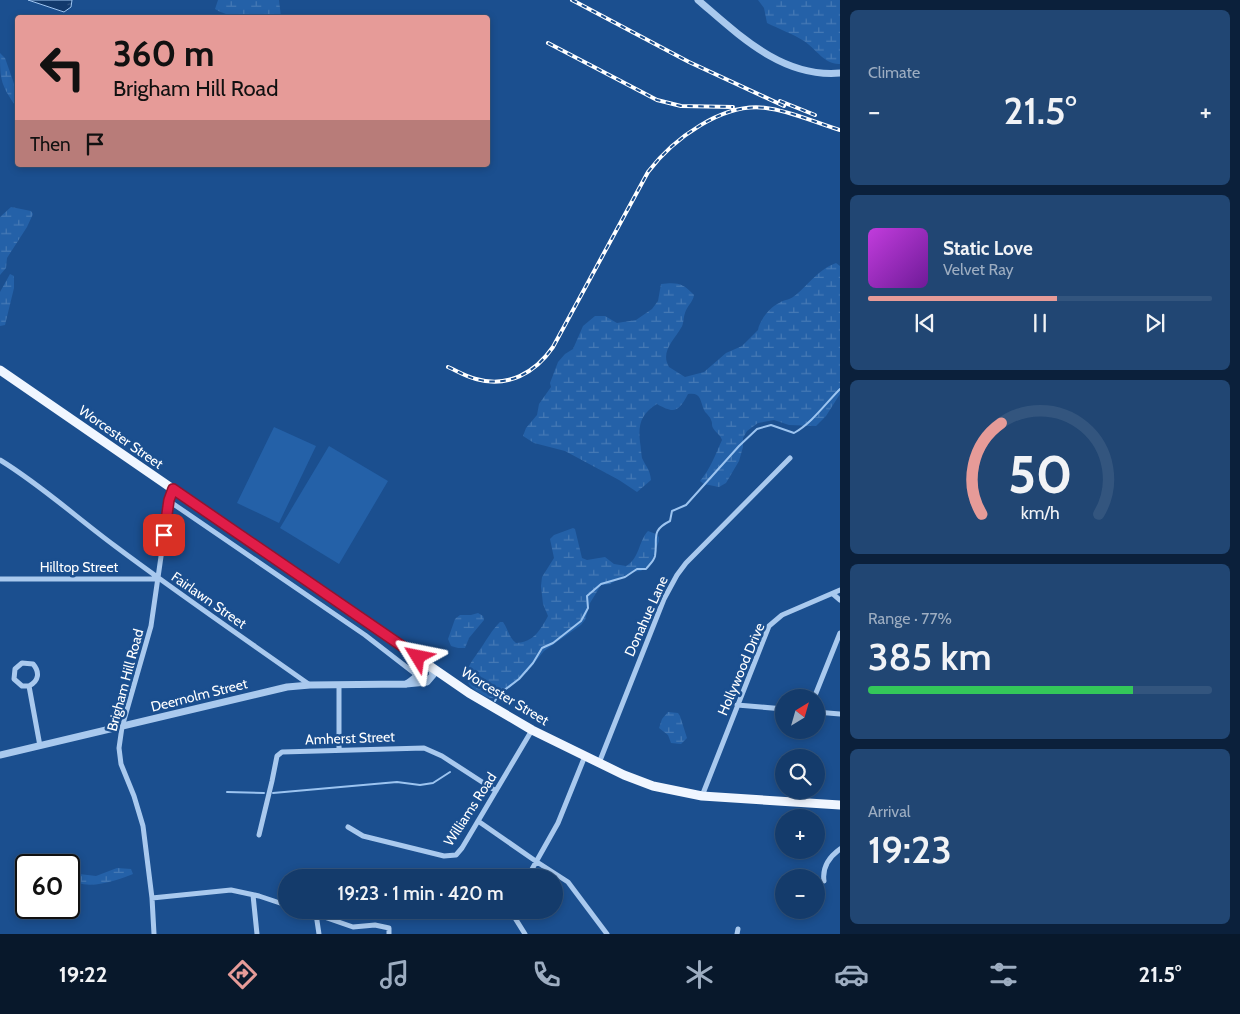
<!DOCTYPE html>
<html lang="en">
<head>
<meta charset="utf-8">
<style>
  body { margin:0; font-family:Cabin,sans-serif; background:#214673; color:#f1f3f6; height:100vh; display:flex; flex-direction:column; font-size:19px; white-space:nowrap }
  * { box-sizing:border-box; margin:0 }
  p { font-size:16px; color:#9dadc1 }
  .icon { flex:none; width:28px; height:28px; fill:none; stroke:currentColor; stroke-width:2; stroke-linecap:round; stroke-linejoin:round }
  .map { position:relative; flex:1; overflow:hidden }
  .drawer { display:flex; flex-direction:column; gap:10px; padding:10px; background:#0b203b; width:400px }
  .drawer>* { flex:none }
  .hud { position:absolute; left:15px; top:15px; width:475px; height:152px; border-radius:5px; box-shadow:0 2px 8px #0003,0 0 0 1px #33557e; background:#e69b98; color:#111; overflow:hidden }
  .needle { width:32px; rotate:37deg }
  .fabs { position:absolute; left:775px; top:689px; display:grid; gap:10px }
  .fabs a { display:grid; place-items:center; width:50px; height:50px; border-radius:50%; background:#143b6b; box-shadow:0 2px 8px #0003,0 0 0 1px #33557e; font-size:25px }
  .speed { position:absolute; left:15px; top:854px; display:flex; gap:10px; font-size:25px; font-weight:700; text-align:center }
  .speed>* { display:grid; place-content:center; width:65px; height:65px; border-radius:50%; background:#143b6b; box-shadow:0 2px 8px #0003,0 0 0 1px #33557e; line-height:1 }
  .speed .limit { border:2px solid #111; border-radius:8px; background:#fff; color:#111 }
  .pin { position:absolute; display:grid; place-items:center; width:42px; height:42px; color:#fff; margin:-21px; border-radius:10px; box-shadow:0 2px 8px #0006 }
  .me { position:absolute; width:55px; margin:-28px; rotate:305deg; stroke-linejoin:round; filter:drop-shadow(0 0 4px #0008) }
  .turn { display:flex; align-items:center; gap:18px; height:105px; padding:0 15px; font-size:22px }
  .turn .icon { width:65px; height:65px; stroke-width:2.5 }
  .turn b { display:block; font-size:35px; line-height:42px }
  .then { display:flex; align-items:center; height:48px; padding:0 15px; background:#0003; gap:10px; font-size:19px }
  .big { font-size:38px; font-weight:600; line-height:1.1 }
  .drawer .card { flex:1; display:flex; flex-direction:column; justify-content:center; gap:8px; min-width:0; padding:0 18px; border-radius:8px; background:#214673 }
  .drawer .dial { align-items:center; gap:0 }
  .dial svg { height:130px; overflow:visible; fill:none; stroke:#33557e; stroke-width:7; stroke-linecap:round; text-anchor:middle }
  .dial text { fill:#f1f3f6; stroke:none }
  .song { display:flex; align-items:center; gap:15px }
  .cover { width:60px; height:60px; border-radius:8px; background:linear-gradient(135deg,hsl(290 70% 55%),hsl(280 70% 35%)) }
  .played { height:5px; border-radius:2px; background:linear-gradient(90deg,#e69b98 55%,#33557e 55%) }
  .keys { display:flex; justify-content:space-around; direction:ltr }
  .heat { display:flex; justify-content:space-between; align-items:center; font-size:28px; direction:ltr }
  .charge { height:8px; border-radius:4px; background:linear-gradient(90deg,#34c759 77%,#33557e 0) }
  .trip { position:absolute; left:278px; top:869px; width:285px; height:50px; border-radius:25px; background:#143b6b; box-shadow:0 2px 8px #0003,0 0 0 1px #33557e; font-weight:600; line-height:50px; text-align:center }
  .tabs { display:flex; height:80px; justify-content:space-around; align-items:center; background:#08182b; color:#9dadc1 }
  .tabs .icon { width:35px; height:35px }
  .tabs .current { color:#e69b98 }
  .tabs b { font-size:22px; color:#f1f3f6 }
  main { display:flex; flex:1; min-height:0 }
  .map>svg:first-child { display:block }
</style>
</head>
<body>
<main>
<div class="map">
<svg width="840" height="934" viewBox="0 0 840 934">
  <defs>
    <pattern id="wetland-marsh" width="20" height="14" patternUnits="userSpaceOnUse" patternTransform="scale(1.25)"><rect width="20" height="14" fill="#2461a8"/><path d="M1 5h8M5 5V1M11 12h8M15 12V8" fill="none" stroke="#4579b5"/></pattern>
    <pattern id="water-ripples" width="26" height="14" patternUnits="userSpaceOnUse" patternTransform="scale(1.25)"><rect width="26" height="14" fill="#123a6d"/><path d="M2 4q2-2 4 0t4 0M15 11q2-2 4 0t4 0" fill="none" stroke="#365883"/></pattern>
  </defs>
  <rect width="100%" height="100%" fill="#1b4f8f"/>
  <path fill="url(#wetland-marsh)" d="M 218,0 L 279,0 L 281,17 L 231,17 C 226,13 221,13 215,9 Z
    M 758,0 L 840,0 L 840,64 C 825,65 816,49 804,41 C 793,34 779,29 767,23 L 764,8 Z
    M 0,53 L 5,58 L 17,92 L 17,108 C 1,85 0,81 0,53 Z
    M 11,207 L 31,211 L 33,214 L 27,227 L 7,258 L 6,268 L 0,275 L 0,217 Z
    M 836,263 L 840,266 L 840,394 L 826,416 L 816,426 L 789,425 L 774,420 L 758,423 L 747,431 L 743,438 L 743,447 L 739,461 L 726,483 L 719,487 L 704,484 L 700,481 C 711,468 715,455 722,440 C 720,434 716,433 713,428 C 711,424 713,424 711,420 C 710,416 706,414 704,410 C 700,400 701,392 688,394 C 679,412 674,414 657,404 C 641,414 638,424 640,442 C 641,447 641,453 642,458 C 646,467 650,469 651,480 L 637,492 L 619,480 L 565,451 L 534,443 L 523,436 L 526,428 L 537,415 L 539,404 L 551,387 L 550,383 L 558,362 L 565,354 L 573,349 L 583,326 L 595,316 L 605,316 L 617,323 L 636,320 L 652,309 L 658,301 L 661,284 C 677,282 683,283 694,295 C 693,302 687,306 685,313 C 683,318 684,324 681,328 C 674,340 660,352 669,367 L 685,377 L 704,372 L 726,353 L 742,346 L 758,330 C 759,321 770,307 779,303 C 783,300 789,300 793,297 C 808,286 817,270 836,263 Z
    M 10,274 L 14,276 L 14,288 L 5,325 L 0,326 L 0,292 Z
    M 573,528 L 575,529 L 582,558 L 587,560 L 605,557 L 614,564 L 626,566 C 640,558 638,542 648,531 L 656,534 L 659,537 L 659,541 L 651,563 L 641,571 L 631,572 L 610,584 L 601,585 L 590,603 L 585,620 L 581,625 L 544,651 L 527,672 L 498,697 C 492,700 486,697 480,693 C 455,680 470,664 481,648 C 487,639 492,630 500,622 L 503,622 C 508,629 509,638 516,643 C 533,643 541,629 548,616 L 543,604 L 541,586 L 542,577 L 554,558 L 550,539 L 554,535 Z
    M 478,613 L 483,616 L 484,620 L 469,638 L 465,648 L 458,648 L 451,646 L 448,639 L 455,619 L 460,615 L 471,615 Z
    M 668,712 L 678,713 L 680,716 L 687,738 L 681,744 L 671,743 L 668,735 L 659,728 L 662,719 Z
    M 117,868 L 131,869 L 133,874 C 119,880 82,893 70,877 L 71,873 L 96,876 Z"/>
  <path fill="#2461a8" d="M 274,427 L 316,446 L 279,523 L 237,503 Z
    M 329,446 L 388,481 L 339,564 L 280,528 Z"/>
  <path fill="url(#water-ripples)" stroke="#9cc4f0" d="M 28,0 L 72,0 L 71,7 L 64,12 Z"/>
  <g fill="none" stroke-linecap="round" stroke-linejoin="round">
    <path stroke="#9cc4f0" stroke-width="2" d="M 495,701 L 498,695 L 519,679 L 533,663 L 542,648 L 553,643 L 581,621 L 588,608 L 587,596 L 601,584 L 625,577 L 637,569 L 646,569 C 649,565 654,561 655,556 C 658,538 650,531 670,521 L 672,511 L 686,505 L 739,446 L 757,429 L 771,425 L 794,433 C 812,423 825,404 840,389
      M 227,792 L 264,793
      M 273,793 L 397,782 L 420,785 L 433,783 L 450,772"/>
    <path stroke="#a9c9ee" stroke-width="5" d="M 0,460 C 41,485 77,518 115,546 C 179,594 245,639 310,685
      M 169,501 L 365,635 L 418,676
      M 0,579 L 159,579
      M 833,594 L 840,600
      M 339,685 L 339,750
      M 29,686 L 22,686 L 14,679 L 15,669 L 22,663 L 33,664 C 40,672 39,681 29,686 L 40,746
      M 814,698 L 840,633
      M 737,705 L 784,709
      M 816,712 L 840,714
      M 599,763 L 664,599 L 677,575 L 686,563 L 790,458
      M 702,796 L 769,626 L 782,615 L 840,590
      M 478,821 L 537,862 L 568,882 L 607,934
      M 348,827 L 363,836 L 444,856 L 456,855 L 462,848 L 532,730
      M 259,835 L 272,781 L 277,756 L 282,752 L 424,748 L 442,756 L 496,791
      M 527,878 L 558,823 L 585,756
      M 824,881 C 822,867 829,857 840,849
      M 253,895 L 257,934
      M 152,898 L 231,890 L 259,896 L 286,905
      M 304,910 L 353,927 L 375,925 L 389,928 L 389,934
      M 510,910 L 525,934
      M 316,914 L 319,934
      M 154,934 L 152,898 L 143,826 L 134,796 L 121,764 L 119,748 L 122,727 L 151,626 L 169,501 L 173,489
      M 737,934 L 738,929"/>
    <path stroke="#a9c9ee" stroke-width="7" d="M 698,0 C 739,35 782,78 840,73
      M 0,755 L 287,687 L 310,685 L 406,684 L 427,682 L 433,675 L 431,667 C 421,669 416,679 406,684"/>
    <path stroke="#f0f6ff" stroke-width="9" d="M 0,370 L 469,693 L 532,730 L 624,775 L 653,786 L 702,796 L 840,805"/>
    <defs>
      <path id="rail" d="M 572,0 L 689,62 L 784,106
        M 548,43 L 657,100 L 681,106 L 733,107
        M 780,101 L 815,115
        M 448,367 C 457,371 467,377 476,379 C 508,388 535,373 553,347 L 648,172 C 673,139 723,102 766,108 C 791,111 816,123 840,130"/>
    </defs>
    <use href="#rail" stroke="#fff" stroke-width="4"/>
    <use href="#rail" stroke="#1b4f8f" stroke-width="2" stroke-dasharray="5.5" stroke-linecap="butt"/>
  </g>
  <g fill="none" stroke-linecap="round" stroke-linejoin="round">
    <defs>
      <path id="route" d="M 164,535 L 169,500 L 173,489 L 418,657"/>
    </defs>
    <use href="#route" stroke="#92132f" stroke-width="12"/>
    <use href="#route" stroke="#e11d48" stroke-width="9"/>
  </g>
  <g text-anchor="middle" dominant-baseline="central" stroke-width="5" stroke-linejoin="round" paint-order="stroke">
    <g font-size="14" fill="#fff" stroke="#1b4f8f">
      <text transform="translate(121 437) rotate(35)">Worcester Street</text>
      <text x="79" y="567">Hilltop Street</text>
      <text transform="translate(209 600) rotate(35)">Fairlawn Street</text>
      <text transform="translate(646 616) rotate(-66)">Donahue Lane</text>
      <text transform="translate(741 669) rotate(-67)">Hollywood Drive</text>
      <text transform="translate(125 680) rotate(-75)">Brigham Hill Road</text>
      <text transform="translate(199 695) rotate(-14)">Deernolm Street</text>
      <text transform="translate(505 696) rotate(31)">Worcester Street</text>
      <text transform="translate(350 738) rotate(-2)">Amherst Street</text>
      <text transform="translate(470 809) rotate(-57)">Williams Road</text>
    </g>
  </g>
</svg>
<div class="fabs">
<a><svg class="needle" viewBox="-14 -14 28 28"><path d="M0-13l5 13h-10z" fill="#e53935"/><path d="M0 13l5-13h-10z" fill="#9dadc1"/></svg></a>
<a><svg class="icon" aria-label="search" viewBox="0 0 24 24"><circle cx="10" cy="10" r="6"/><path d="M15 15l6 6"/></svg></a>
<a>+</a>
<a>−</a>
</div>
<div class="speed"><div class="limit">60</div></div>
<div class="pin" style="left:164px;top:535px;background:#d93025"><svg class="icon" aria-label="arrive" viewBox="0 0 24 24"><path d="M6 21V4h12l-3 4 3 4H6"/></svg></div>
<svg class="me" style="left:418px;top:657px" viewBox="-20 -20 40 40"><path d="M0-17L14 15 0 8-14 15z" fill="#e11d48" stroke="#fff" stroke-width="4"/></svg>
<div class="trip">19:23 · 1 min · 420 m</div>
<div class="hud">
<div class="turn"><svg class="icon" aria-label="left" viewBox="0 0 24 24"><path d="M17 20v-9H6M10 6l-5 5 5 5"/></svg><div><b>360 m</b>Brigham Hill Road</div></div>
<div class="then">Then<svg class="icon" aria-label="arrive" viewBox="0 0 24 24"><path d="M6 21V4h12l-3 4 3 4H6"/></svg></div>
</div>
</div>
<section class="drawer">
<div class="card"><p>Climate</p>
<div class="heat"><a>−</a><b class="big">21.5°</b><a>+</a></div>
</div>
<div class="card">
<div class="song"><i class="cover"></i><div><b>Static Love</b><p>Velvet Ray</p></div></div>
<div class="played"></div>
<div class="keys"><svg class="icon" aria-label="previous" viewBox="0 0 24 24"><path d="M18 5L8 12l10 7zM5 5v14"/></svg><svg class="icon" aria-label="pause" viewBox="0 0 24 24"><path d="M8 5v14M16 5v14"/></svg><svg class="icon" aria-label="next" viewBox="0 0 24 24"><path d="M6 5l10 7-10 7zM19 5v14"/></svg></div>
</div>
<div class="card dial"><svg viewBox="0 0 100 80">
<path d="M14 69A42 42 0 1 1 86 69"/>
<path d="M14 69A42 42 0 0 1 26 13" stroke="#e69b98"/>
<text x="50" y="56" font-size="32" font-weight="700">50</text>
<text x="50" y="72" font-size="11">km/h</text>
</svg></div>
<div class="card"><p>Range · 77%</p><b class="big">385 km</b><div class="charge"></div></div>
<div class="card"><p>Arrival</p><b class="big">19:23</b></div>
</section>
</main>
<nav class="tabs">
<b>19:22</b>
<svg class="icon current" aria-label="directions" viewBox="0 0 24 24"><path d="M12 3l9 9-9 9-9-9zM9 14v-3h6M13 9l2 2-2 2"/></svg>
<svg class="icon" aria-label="music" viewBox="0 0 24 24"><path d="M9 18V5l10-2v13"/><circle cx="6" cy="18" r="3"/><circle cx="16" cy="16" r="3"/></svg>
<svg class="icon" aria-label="phone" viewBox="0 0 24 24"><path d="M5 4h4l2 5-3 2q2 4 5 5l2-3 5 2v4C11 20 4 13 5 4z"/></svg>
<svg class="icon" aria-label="climate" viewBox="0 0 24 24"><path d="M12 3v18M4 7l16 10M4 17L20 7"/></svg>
<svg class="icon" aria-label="car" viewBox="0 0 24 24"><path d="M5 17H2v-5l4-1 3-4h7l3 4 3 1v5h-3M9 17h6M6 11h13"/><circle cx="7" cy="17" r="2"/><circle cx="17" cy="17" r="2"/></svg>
<svg class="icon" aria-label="filters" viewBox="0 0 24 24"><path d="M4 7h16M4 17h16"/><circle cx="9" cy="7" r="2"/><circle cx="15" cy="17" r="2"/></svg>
<b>21.5°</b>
</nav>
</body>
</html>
